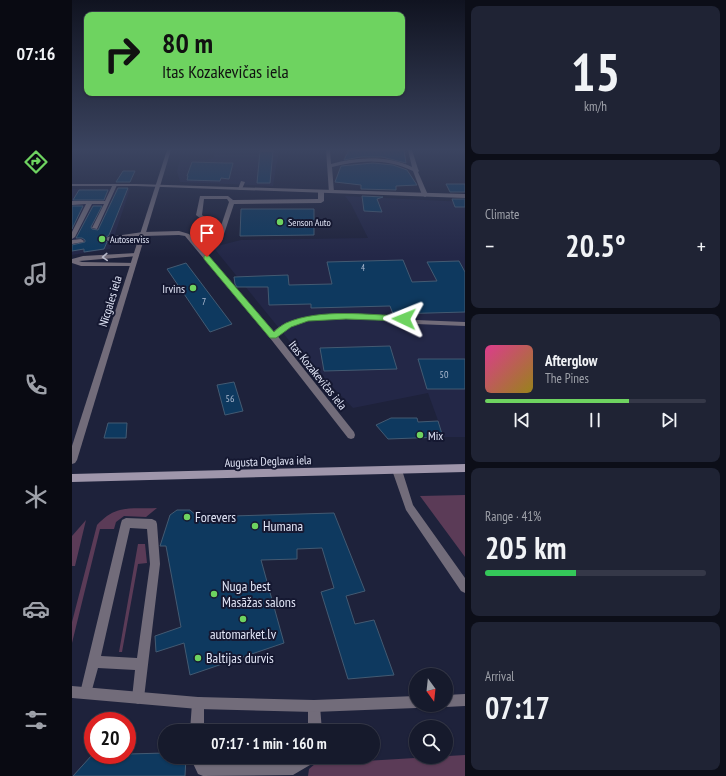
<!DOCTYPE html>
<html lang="en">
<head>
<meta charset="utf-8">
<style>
  body { margin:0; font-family:"PT Sans Narrow",sans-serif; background:#1f2334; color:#f1f3f6; height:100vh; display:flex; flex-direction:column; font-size:15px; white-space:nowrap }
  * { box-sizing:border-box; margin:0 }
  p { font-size:13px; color:#9ea1a9 }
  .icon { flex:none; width:22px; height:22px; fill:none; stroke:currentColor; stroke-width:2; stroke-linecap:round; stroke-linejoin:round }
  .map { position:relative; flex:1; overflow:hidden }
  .details { display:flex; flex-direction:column; gap:6px; padding:6px; background:#0c0e18; width:261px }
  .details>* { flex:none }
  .guide { position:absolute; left:12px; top:12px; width:321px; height:84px; border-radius:8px; box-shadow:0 1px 3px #0004,0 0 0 1px #353848; background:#6ed360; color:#111; overflow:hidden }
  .needle { width:26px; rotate:165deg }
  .buttons { position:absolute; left:337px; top:668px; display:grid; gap:8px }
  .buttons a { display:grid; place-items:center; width:44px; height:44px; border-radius:50%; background:#161a2c; box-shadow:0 1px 3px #0004,0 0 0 1px #353848; font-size:20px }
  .speed { position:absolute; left:12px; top:712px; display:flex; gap:8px; font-size:20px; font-weight:700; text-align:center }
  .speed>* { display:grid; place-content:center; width:52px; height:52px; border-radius:50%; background:#161a2c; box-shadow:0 1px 3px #0004,0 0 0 1px #353848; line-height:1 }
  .speed .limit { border:6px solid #d22; background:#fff; color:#111 }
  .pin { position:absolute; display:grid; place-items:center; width:34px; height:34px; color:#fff; margin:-41px -17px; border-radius:50% 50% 50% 0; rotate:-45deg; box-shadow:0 0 4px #0007 }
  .pin .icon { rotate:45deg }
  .me { position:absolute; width:44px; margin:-22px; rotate:272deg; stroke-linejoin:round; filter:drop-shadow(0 0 3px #0008) }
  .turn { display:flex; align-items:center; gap:14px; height:84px; padding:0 12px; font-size:18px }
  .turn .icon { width:52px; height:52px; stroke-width:2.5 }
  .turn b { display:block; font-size:28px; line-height:34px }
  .big { font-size:30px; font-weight:800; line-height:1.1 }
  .details .widget { flex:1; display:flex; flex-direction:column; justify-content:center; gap:6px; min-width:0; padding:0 14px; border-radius:8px; background:#1f2334 }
  .details .dial { align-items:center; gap:0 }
  .dial b { font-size:52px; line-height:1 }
  .song { display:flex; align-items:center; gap:12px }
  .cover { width:48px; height:48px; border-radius:6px; background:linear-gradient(135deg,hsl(330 70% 55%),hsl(50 70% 35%)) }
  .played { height:4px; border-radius:2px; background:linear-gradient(90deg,#6ed360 65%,#353848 65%) }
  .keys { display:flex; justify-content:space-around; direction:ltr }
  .heat { display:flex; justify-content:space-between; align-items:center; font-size:22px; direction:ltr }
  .charge { height:6px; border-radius:3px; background:linear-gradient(90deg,#34c759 41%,#353848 0) }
  .trip { position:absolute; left:86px; top:724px; width:222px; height:40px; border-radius:20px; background:#161a2c; box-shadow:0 1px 3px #0004,0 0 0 1px #353848; font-weight:800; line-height:40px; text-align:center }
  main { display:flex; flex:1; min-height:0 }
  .tabs { display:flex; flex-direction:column; width:72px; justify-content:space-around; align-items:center; background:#090a12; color:#9ea1a9 }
  .tabs .icon { width:28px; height:28px }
  .tabs .current { color:#6ed360 }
  .tabs b { font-size:18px; color:#f1f3f6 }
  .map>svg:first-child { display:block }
</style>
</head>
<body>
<main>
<nav class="tabs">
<b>07:16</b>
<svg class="icon current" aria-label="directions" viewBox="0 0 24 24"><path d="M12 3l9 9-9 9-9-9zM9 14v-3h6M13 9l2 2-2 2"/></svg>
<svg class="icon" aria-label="music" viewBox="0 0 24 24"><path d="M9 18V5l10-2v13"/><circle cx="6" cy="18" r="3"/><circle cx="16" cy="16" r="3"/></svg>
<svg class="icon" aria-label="phone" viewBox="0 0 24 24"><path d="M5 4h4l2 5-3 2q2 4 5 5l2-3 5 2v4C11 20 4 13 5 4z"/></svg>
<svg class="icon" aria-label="climate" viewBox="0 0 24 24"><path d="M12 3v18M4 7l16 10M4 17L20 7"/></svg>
<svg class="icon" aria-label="car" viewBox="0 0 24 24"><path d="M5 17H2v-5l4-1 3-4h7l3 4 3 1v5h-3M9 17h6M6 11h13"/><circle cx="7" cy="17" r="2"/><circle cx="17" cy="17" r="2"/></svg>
<svg class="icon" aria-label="filters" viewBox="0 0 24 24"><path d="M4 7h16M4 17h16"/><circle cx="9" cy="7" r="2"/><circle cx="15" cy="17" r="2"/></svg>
</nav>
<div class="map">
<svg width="393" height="776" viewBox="0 0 393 776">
  <rect width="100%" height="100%" fill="#1e223b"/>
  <path fill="#232747" d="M 143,150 L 207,150 L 201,186 L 108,182 L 105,171 L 108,160 L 134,160 L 141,158 Z
    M 0,189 L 58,189 L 38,249 L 0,255 Z
    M 273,196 L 393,202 L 393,437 L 372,437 L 356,393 L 281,408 L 224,349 L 141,247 L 169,240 L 296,238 L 279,204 Z"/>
  <path fill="#5b3b57" d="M 393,495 L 393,557 L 348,496 Z
    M 85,508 L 74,517 L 52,516 L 44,522 L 42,529 L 28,529 L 0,643 L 0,622 L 25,525 C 44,504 59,509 85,508 Z
    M 14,520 L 3,566 L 0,566 L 0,536 Z
    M 66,544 L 73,544 L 75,563 L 66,564 L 50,652 L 47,652 Z
    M 237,725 L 237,731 L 144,731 L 146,729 Z
    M 393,755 L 393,776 L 236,776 L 237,769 L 243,764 Z"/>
  <path fill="#0e395f" stroke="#435a72" d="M 277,150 L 332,150 L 334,163 L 310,157 L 289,157 L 272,160 Z
    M 188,151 L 201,151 L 198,183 L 185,183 Z
    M 120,162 L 153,163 L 161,163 L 157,179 L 149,178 L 148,181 L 115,180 L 116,176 L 115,176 Z
    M 301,163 L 321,165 L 335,170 L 345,185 L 324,186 L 324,190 L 289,189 L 289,185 L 263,182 L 269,166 Z
    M 51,171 L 63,171 L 58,182 L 44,182 Z
    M 374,184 L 393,184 L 393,192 L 378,192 Z
    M 46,188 L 56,188 L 37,235 L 32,239 L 35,242 L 32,249 L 12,252 L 12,249 L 0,251 L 0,245 L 13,242 L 13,240 L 10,238 L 4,238 L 21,206 L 30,206 L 19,227 L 20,229 L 26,230 Z
    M 7,190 L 36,190 L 32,200 L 1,200 Z
    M 290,196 L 311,197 L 305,199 L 310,212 L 292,211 Z
    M 380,199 L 393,199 L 393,207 L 383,207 Z
    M 0,206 L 11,206 L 0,229 Z
    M 169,209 L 242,209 L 242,235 L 168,236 Z
    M 331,260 L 340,282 L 365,281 L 355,262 L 387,261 L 393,272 L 393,312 L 321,314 L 318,306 L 239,308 L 239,304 L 197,305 L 196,287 L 165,287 L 163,284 L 162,277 L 216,275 L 217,285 L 260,284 L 255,262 Z
    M 114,263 L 160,324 L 138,332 L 95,269 Z
    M 318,346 L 325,369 L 252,371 L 248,348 Z
    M 346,359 L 393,359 L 393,389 L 355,389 Z
    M 162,382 L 171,411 L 153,415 L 145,385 Z
    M 319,418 L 345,418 L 346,422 L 366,421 L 371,437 L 316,439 L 304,425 Z
    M 36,423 L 55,423 L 54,438 L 32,438 Z
    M 105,510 L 118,510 L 126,517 L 262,513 L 293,591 L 274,596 L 283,624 L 302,620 L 322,675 L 276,679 L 249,592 L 262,588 L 250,548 L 225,549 L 225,559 L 189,560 L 212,643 L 118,675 L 112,643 L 84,652 L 83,636 L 109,627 L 94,546 L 88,546 L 98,515 Z
    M 93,753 L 93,757 L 114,757 L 113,776 L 1,776 L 20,755 Z"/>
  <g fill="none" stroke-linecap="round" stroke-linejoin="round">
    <path fill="#726c7a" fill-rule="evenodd" d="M 254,150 L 258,150 L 259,164 C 285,157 315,155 340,167 L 336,150 L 340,150 L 346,169 L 347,171 L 346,172 L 356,195 L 353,197 L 350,195 L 341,171 C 315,158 287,160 260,167 L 262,192 L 257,193 Z
      M 169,181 L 173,182 L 170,189 L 168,190 L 166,189 Z
      M 41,184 L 45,185 L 25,229 L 20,228 L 32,204 L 20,204 L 3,237 L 0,239 L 0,232 L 14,204 L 0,205 L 0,201 L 33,201 Z
      M 249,190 L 252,192 L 252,201 L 249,203 L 162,204 L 152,234 L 146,241 L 125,248 L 122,246 L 142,239 L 147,233 L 124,215 L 128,196 L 156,196 L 161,200 L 246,199 L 246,192 ZM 132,199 L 155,199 L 157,202 L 148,229 L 130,215 Z
      M 71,232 L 74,234 L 73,235 L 36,241 L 33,239 L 36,237 Z
      M 9,239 L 12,241 L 11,242 L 0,244 L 0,240 Z
      M 64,253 L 67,255 L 66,256 L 7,261 L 10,262 L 64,263 L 64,265 L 62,266 L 9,266 L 0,263 L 0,259 L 11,256 Z
      M 274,315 L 332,317 L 344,320 L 393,322 L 393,326 L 344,324 L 332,321 L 274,319 L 237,320 L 218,327 L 204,338 L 198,338 L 197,336 C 216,314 248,315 274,315 Z
      M 54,518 L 80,519 L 84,521 L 85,524 L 88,564 L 72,698 L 70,702 L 66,704 L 62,702 L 60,698 L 63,670 L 26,668 L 18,697 L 14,699 L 10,697 L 8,693 L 49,523 L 50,520 ZM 58,528 L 75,529 L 78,564 L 65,658 L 29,656 Z
      M 126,697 L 131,698 L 132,703 L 132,731 L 118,731 L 120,703 L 121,698 Z
      M 242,700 L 247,701 L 248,706 L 250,731 L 236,731 L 236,706 L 237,701 Z
      M 118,757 L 132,757 L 135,762 L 219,761 L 225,757 L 241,757 L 238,765 L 221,775 L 131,776 L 126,774 Z"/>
    <path fill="#726c7a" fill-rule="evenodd" d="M 0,184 L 64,184 L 393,194 L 393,198 L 64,186 L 0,186 Z
      M 107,231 L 117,234 L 204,334 L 282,432 L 283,435 L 282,438 L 279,439 L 276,438 L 198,338 L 113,236 L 107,235 L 71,236 L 68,234 L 71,232 Z
      M 325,466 L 328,467 L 330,470 L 341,505 L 393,578 L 393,593 L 389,591 L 334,510 L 320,470 L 322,467 Z
      M 0,686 L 126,697 L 242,700 L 344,696 L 344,705 L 349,705 L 344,708 L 242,712 L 126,709 L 0,698 Z
      M 393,694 L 393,706 L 374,707 L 369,706 L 374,705 L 374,695 Z"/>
    <path fill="#726c7a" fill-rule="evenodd" d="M 95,150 L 99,150 L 5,460 L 3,463 L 0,464 L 0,446 Z"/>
    <path fill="#9f96ab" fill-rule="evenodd" d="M 393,464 L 393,472 L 0,482 L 0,474 Z"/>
  </g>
  <defs><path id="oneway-chevron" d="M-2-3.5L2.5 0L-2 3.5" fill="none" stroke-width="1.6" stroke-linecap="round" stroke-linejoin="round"/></defs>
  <use stroke="#babbcb" href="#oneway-chevron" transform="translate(33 257) rotate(177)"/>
  <linearGradient id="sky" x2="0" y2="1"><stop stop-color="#101320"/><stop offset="0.58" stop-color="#3b4460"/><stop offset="1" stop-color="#3b4460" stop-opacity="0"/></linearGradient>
  <rect width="393" height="258" fill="url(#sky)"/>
  <path fill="#6ed360" stroke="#48893e" d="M 135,255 L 137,256 L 202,332 C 205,329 210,325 214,323 C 248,308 296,315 332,316 L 336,319 L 332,321 L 274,319 L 236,321 L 219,327 L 204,338 L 198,338 L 132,259 L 132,256 Z"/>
  <g fill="#6ed360" stroke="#151831" stroke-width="1.5">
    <circle cx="208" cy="222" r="4"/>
    <circle cx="30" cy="239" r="4"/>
    <circle cx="121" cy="288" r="4"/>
    <circle cx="348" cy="435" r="4"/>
    <circle cx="115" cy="517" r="4"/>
    <circle cx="183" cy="526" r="4"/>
    <circle cx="142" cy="594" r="4"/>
    <circle cx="171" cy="619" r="4"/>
    <circle cx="126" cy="658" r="4"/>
  </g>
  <g text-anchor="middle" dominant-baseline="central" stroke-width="4" stroke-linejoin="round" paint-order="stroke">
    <g font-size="9" fill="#acbad0">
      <text x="291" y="267">4</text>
    </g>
    <g font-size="10" fill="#e1e5f6" stroke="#151831" text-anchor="start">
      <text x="216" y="222">Senson Auto</text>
      <text x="38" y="239">Autoserviss</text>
    </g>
    <g font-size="10" fill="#acbad0">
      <text x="132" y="301">7</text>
      <text x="372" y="374">50</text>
      <text x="158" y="398">56</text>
    </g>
    <g font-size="12" fill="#e1e5f6" stroke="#151831" text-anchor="end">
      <text x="113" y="288">Irvins</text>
      <text x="356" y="435" text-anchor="start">Mix</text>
    </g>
    <g font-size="12" fill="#e1e5f6" stroke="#151831">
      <text transform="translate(38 301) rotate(-73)">Nīcgales iela</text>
      <text transform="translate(246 375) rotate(51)">Itas Kozakevičas iela</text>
      <text transform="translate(196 461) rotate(-2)">Augusta Deglava iela</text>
    </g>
    <g font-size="14" fill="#e1e5f6" stroke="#151831" text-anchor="start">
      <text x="123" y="517">Forevers</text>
      <text x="191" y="526">Humana</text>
      <text x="150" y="586">Nuga best<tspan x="150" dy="16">Masāžas salons</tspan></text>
      <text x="171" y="634" text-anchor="middle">automarket.lv</text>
      <text x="134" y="658">Baltijas durvis</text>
    </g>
  </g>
</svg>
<div class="buttons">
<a><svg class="needle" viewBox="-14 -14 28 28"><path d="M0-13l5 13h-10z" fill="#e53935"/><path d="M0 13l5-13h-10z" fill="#9ea1a9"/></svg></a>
<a><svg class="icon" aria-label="search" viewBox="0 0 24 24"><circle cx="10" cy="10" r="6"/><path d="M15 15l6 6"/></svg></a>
</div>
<div class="speed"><div class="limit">20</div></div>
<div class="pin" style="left:135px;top:257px;background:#d93025"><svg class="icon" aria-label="arrive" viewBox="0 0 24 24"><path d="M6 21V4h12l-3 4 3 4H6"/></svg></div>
<svg class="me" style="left:332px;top:319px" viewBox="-20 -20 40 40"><path d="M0-17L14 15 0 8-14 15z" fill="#6ed360" stroke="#fff" stroke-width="4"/></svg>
<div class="trip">07:17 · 1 min · 160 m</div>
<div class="guide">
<div class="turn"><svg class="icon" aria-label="right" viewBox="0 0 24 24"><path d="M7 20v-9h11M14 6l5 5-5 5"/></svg><div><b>80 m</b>Itas Kozakevičas iela</div></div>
</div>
</div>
<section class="details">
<div class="widget dial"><b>15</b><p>km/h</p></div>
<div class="widget"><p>Climate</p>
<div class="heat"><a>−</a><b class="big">20.5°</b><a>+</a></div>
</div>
<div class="widget">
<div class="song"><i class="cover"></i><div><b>Afterglow</b><p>The Pines</p></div></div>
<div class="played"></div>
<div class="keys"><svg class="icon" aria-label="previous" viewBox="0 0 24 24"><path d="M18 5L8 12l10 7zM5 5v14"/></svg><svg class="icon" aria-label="pause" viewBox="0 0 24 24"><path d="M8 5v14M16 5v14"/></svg><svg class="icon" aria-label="next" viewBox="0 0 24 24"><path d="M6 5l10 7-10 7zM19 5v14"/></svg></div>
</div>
<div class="widget"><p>Range · 41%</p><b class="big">205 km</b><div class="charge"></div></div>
<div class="widget"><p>Arrival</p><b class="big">07:17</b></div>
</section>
</main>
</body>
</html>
